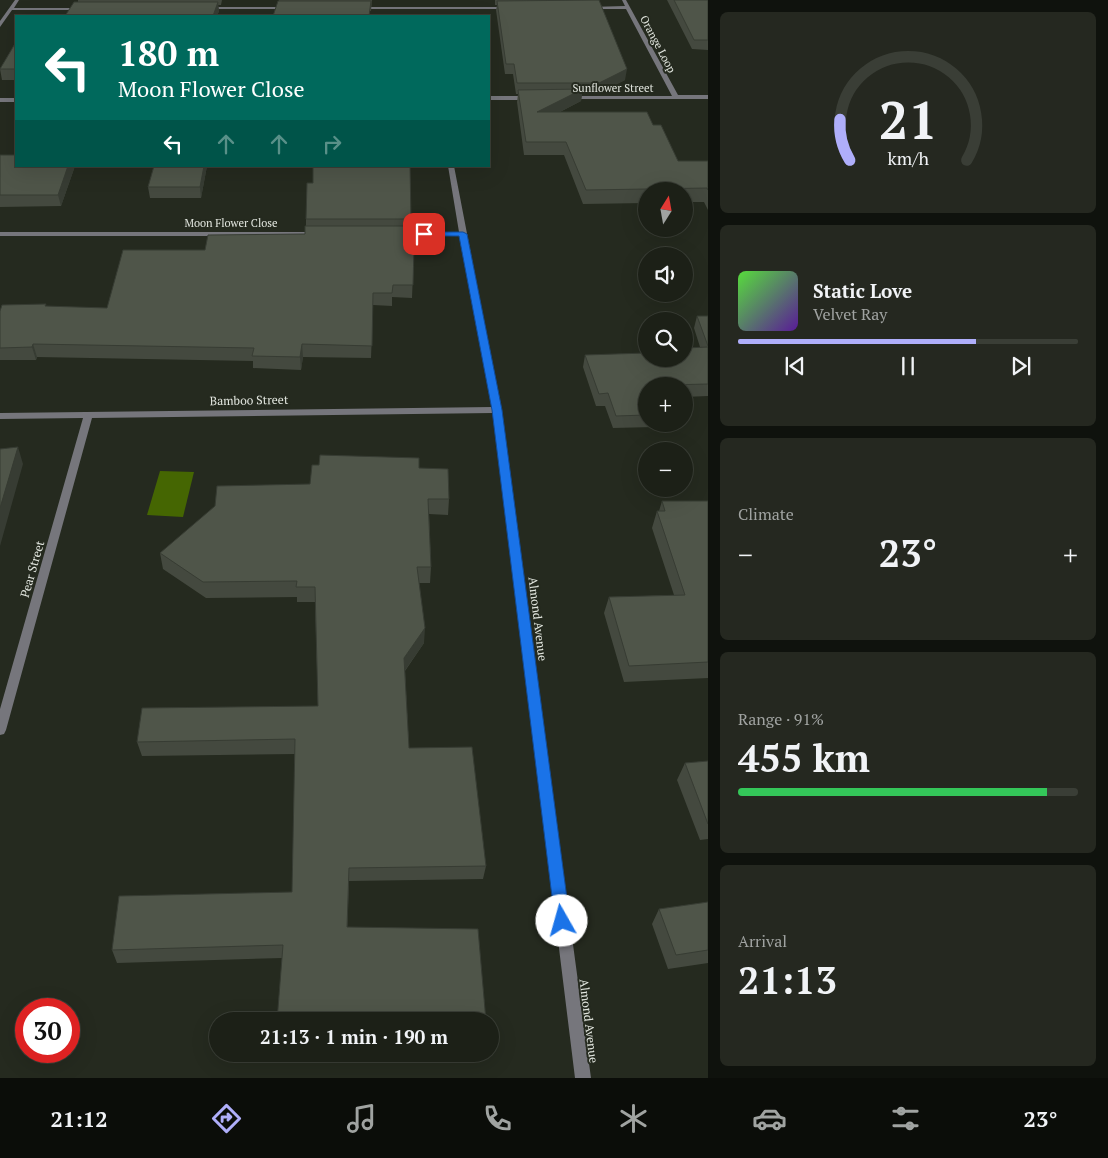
<!DOCTYPE html>
<html lang="en">
<head>
<meta charset="utf-8">
<style>
  body { margin:0; font-family:"PT Serif",serif; background:#252820; color:#f1f3f6; height:100vh; display:flex; flex-direction:column; font-size:19px; white-space:nowrap }
  * { box-sizing:border-box; margin:0 }
  p { font-size:16px; color:#a0a3a1 }
  .icon { flex:none; width:28px; height:28px; fill:none; stroke:currentColor; stroke-width:2; stroke-linecap:round; stroke-linejoin:round }
  .map { position:relative; flex:1; overflow:hidden }
  .drawer { display:flex; flex-direction:column; gap:12px; padding:12px; background:#0f120d; width:400px }
  .drawer>* { flex:none }
  .hud { position:absolute; left:15px; top:15px; width:475px; height:152px; border-radius:0px; box-shadow:0 5px 20px #0002,0 0 0 1px #3a3e36; background:#00695c; color:#fff; overflow:hidden }
  .needle { width:32px; rotate:11deg }
  .tools { position:absolute; left:638px; top:182px; display:grid; gap:10px }
  .tools a { display:grid; place-items:center; width:55px; height:55px; border-radius:50%; background:#1c2017; box-shadow:0 5px 20px #0002,0 0 0 1px #3a3e36; font-size:25px }
  .speed { position:absolute; left:15px; top:998px; display:flex; gap:10px; font-size:25px; font-weight:700; text-align:center }
  .speed>* { display:grid; place-content:center; width:65px; height:65px; border-radius:50%; background:#1c2017; box-shadow:0 5px 20px #0002,0 0 0 1px #3a3e36; line-height:1 }
  .speed .limit { border:8px solid #d22; background:#fff; color:#111 }
  .pin { position:absolute; display:grid; place-items:center; width:42px; height:42px; color:#fff; margin:-21px; border-radius:10px; box-shadow:0 2px 8px #0006 }
  .me { position:absolute; width:55px; margin:-28px; rotate:353deg; stroke-linejoin:round; filter:drop-shadow(0 0 4px #0008) }
  .turn { display:flex; align-items:center; gap:18px; height:105px; padding:0 20px; font-size:22px }
  .turn .icon { width:65px; height:65px; stroke-width:2.5 }
  .turn b { display:block; font-size:35px; line-height:42px }
  .lanes { display:flex; align-items:center; height:48px; padding:0 20px; background:#0003; justify-content:center; gap:25px; direction:ltr }
  .lanes .off { opacity:.35 }
  .big { font-size:38px; font-weight:800; line-height:1.1 }
  .drawer .card { flex:1; display:flex; flex-direction:column; justify-content:center; gap:8px; min-width:0; padding:0 18px; border-radius:8px; background:#252820 }
  .drawer .dial { align-items:center; gap:0 }
  .dial svg { height:130px; overflow:visible; fill:none; stroke:#3a3e36; stroke-width:7; stroke-linecap:round; text-anchor:middle }
  .dial text { fill:#f1f3f6; stroke:none }
  .song { display:flex; align-items:center; gap:15px }
  .cover { width:60px; height:60px; border-radius:8px; background:linear-gradient(135deg,hsl(110 70% 55%),hsl(270 70% 35%)) }
  .played { height:5px; border-radius:2px; background:linear-gradient(90deg,#afaefa 70%,#3a3e36 70%) }
  .keys { display:flex; justify-content:space-around; direction:ltr }
  .heat { display:flex; justify-content:space-between; align-items:center; font-size:28px; direction:ltr }
  .charge { height:8px; border-radius:4px; background:linear-gradient(90deg,#34c759 91%,#3a3e36 0) }
  .trip { position:absolute; left:209px; top:1012px; width:290px; height:50px; border-radius:25px; background:#1c2017; box-shadow:0 5px 20px #0002,0 0 0 1px #3a3e36; font-weight:800; line-height:50px; text-align:center }
  .tabs { display:flex; height:80px; justify-content:space-around; align-items:center; background:#0b0d09; color:#a0a3a1 }
  .tabs .icon { width:35px; height:35px }
  .tabs .selected { color:#afaefa }
  .tabs b { font-size:22px; color:#f1f3f6 }
  main { display:flex; flex:1; min-height:0 }
  .map>svg:first-child { display:block }
</style>
</head>
<body>
<main>
<div class="map">
<svg width="708" height="1078" viewBox="0 0 708 1078">
  <rect width="100%" height="100%" fill="#252a1f"/>
  <path fill="#456602" d="M 160,471 L 194,472 L 183,517 L 147,515 Z"/>
  <g fill="none" stroke-linecap="round" stroke-linejoin="round">
    <path fill="#76767c" fill-rule="evenodd" d="M 15,0 L 19,0 L 14,8 L 83,8 L 85,9 L 83,10 L 12,10 L 0,27 L 0,21 Z
      M 622,0 L 626,0 L 678,95 L 708,95 L 708,99 L 568,99 L 568,97 L 570,96 L 672,96 L 626,9 L 590,9 L 588,8 L 590,7 L 625,6 Z
      M 203,7 L 288,7 L 290,8 L 288,9 L 205,9 Z
      M 358,7 L 508,7 L 510,8 L 508,9 L 356,9 Z
      M 489,96 L 530,96 L 533,98 L 530,100 L 489,100 Z
      M 0,98 L 16,98 L 16,102 L 0,102 Z
      M 448,166 L 454,166 L 501,410 L 591,1078 L 575,1078 L 493,413 L 92,418 L 6,730 L 4,734 L 0,735 L 0,709 L 83,418 L 0,419 L 0,413 L 492,407 L 460,236 L 398,236 L 394,234 L 398,232 L 459,232 Z
      M 0,232 L 316,232 L 320,234 L 316,236 L 0,236 Z"/>
  </g>
  <path fill="#44493f" d="M 78,0 L 222,0 L 221,5 L 218,5 L 219,11 L 217,16 L 65,16 L 78,2 Z
    M 279,0 L 372,0 L 371,11 L 279,1 Z
    M 495,0 L 596,0 L 625,80 L 597,94 L 582,94 L 581,101 L 560,112 L 653,125 L 678,161 L 708,161 L 708,210 L 704,202 L 684,202 L 684,191 L 646,191 L 646,203 L 583,204 L 564,155 L 524,155 L 517,102 L 518,94 L 516,94 L 513,74 L 505,74 L 496,10 L 497,5 L 495,5 Z
    M 667,0 L 708,0 L 708,50 L 692,49 Z
    M 16,42 L 16,80 L 2,80 L 0,69 Z
    M 0,155 L 16,166 L 75,166 L 61,206 L 0,207 Z
    M 154,166 L 207,166 L 201,198 L 150,198 L 148,187 Z
    M 306,219 L 411,219 L 412,247 L 414,248 L 412,298 L 392,297 L 392,306 L 373,305 L 371,358 L 303,357 L 301,370 L 253,368 L 253,361 L 37,357 L 36,360 L 0,360 L 0,311 L 47,307 L 107,308 L 205,250 L 305,234 L 306,226 Z
    M 697,316 L 708,316 L 708,396 L 684,397 L 684,386 L 646,386 L 646,424 L 655,424 L 654,427 L 613,428 L 605,406 L 596,406 L 583,367 L 585,355 L 646,359 L 700,347 L 694,328 Z
    M 419,468 L 449,499 L 448,515 L 429,514 L 431,567 L 430,583 L 419,583 L 424,643 L 405,671 L 409,748 L 486,866 L 483,879 L 349,881 L 347,927 L 282,958 L 117,963 L 112,950 L 292,892 L 295,754 L 142,756 L 137,742 L 318,706 L 315,602 L 297,602 L 297,597 L 206,598 L 163,569 L 160,553 L 310,484 Z
    M 662,501 L 708,501 L 708,678 L 624,682 L 604,613 L 609,597 L 674,595 L 652,528 L 657,511 L 659,511 Z
    M 708,761 L 708,839 L 700,840 L 677,780 L 685,763 Z
    M 708,902 L 708,963 L 668,969 L 652,924 L 659,909 Z"/>
  <path fill="#373c33" d="M 218,2 L 219,11 L 217,16 L 213,16 Z
    M 627,69 L 625,80 L 597,94 L 599,83 Z
    M 583,89 L 581,101 L 536,124 L 537,112 Z
    M 68,166 L 75,166 L 61,206 L 58,195 Z
    M 204,166 L 207,166 L 201,198 L 200,187 Z
    M 33,344 L 37,357 L 36,360 L 32,347 Z
    M 302,344 L 303,357 L 301,370 L 300,357 Z
    M 18,447 L 23,464 L 0,546 L 0,508 Z
    M 425,628 L 424,643 L 403,673 L 404,658 Z
    M 349,868 L 349,881 L 347,940 L 347,927 Z"/>
  <path fill="#4f5549" stroke="#373c33" d="M 599,0 L 627,69 L 599,83 L 517,83 L 514,64 L 506,64 L 497,1 Z
    M 674,0 L 708,0 L 708,40 L 694,40 Z
    M 278,1 L 371,1 L 369,16 L 273,16 Z
    M 74,2 L 218,2 L 213,16 L 65,16 Z
    M 16,42 L 16,69 L 0,69 Z
    M 583,89 L 537,112 L 647,112 L 653,125 L 661,125 L 678,161 L 708,161 L 708,190 L 707,188 L 586,190 L 566,142 L 526,142 L 518,90 Z
    M 0,155 L 16,155 L 16,166 L 68,166 L 58,195 L 0,195 Z
    M 154,166 L 204,166 L 200,187 L 148,187 Z
    M 313,166 L 410,166 L 411,219 L 306,219 L 307,183 L 313,183 Z
    M 305,226 L 411,226 L 412,247 L 414,248 L 413,285 L 393,285 L 392,293 L 373,293 L 372,346 L 302,344 L 300,357 L 252,356 L 254,348 L 33,344 L 32,347 L 0,348 L 0,311 L 2,305 L 46,304 L 45,306 L 107,308 L 123,250 L 205,250 L 208,235 L 305,234 Z
    M 697,316 L 708,316 L 708,346 Z
    M 708,347 L 708,384 L 666,385 L 667,386 L 646,386 L 646,415 L 616,416 L 608,393 L 599,394 L 585,355 L 646,353 L 646,359 L 684,359 L 684,348 Z
    M 18,447 L 0,508 L 0,449 Z
    M 320,455 L 419,458 L 419,468 L 448,469 L 449,499 L 428,499 L 431,567 L 417,567 L 425,628 L 404,658 L 409,748 L 472,747 L 486,866 L 349,868 L 347,927 L 478,929 L 486,1021 L 277,1021 L 283,945 L 112,950 L 119,896 L 292,892 L 295,739 L 137,742 L 142,708 L 318,706 L 315,587 L 296,587 L 297,581 L 203,582 L 160,553 L 215,506 L 217,486 L 310,484 L 312,465 L 319,465 Z
    M 662,501 L 708,501 L 708,662 L 629,666 L 609,597 L 685,595 L 657,511 L 665,511 Z
    M 708,761 L 708,824 L 685,763 Z
    M 708,902 L 708,950 L 676,955 L 659,909 Z"/>
  <path fill="#1a73e8" stroke="#114b97" d="M 421,232 L 463,232 L 467,234 L 502,410 L 570,921 L 568,926 L 562,928 L 557,926 L 555,921 L 492,410 L 459,236 L 421,236 Z"/>
  <g text-anchor="middle" dominant-baseline="central" stroke-width="4" stroke-linejoin="round" paint-order="stroke">
    <g font-size="11" fill="#e1e5de" stroke="#252a1f">
      <text transform="translate(658 44) rotate(62)">Orange Loop</text>
      <text x="613" y="88">Sunflower Street</text>
      <text x="231" y="223">Moon Flower Close</text>
    </g>
    <g font-size="12" fill="#e1e5de" stroke="#252a1f">
      <text transform="translate(249 400) rotate(-1)">Bamboo Street</text>
      <text transform="translate(32 569) rotate(-74)">Pear Street</text>
      <text transform="translate(538 619) rotate(83)">Almond Avenue</text>
      <text transform="translate(589 1021) rotate(83)">Almond Avenue</text>
    </g>
  </g>
</svg>
<div class="tools">
<a><svg class="needle" viewBox="-14 -14 28 28"><path d="M0-13l5 13h-10z" fill="#e53935"/><path d="M0 13l5-13h-10z" fill="#a0a3a1"/></svg></a>
<a><svg class="icon" aria-label="sound" viewBox="0 0 24 24"><path d="M4 9h4l5-4v14l-5-4H4zM17 9q2 3 0 6"/></svg></a>
<a><svg class="icon" aria-label="search" viewBox="0 0 24 24"><circle cx="10" cy="10" r="6"/><path d="M15 15l6 6"/></svg></a>
<a>+</a>
<a>−</a>
</div>
<div class="speed"><div class="limit">30</div></div>
<div class="pin" style="left:424px;top:234px;background:#d93025"><svg class="icon" aria-label="arrive" viewBox="0 0 24 24"><path d="M6 21V4h12l-3 4 3 4H6"/></svg></div>
<svg class="me" style="left:562px;top:921px" viewBox="-20 -20 40 40"><circle r="19" fill="#fff"/><path d="M0-13L10 11 0 6-10 11z" fill="#1a73e8"/></svg>
<div class="trip">21:13 · 1 min · 190 m</div>
<div class="hud">
<div class="turn"><svg class="icon" aria-label="left" viewBox="0 0 24 24"><path d="M17 20v-9H6M10 6l-5 5 5 5"/></svg><div><b>180 m</b>Moon Flower Close</div></div>
<div class="lanes"><svg class="icon" aria-label="left" viewBox="0 0 24 24"><path d="M17 20v-9H6M10 6l-5 5 5 5"/></svg><svg class="icon off" aria-label="ahead" viewBox="0 0 24 24"><path d="M12 20V5M6 11l6-6 6 6"/></svg><svg class="icon off" aria-label="ahead" viewBox="0 0 24 24"><path d="M12 20V5M6 11l6-6 6 6"/></svg><svg class="icon off" aria-label="right" viewBox="0 0 24 24"><path d="M7 20v-9h11M14 6l5 5-5 5"/></svg></div>
</div>
</div>
<section class="drawer">
<div class="card dial"><svg viewBox="0 0 100 80">
<path d="M14 69A42 42 0 1 1 86 69"/>
<path d="M14 69A42 42 0 0 1 8 44" stroke="#afaefa"/>
<text x="50" y="56" font-size="32" font-weight="700">21</text>
<text x="50" y="72" font-size="11">km/h</text>
</svg></div>
<div class="card">
<div class="song"><i class="cover"></i><div><b>Static Love</b><p>Velvet Ray</p></div></div>
<div class="played"></div>
<div class="keys"><svg class="icon" aria-label="previous" viewBox="0 0 24 24"><path d="M18 5L8 12l10 7zM5 5v14"/></svg><svg class="icon" aria-label="pause" viewBox="0 0 24 24"><path d="M8 5v14M16 5v14"/></svg><svg class="icon" aria-label="next" viewBox="0 0 24 24"><path d="M6 5l10 7-10 7zM19 5v14"/></svg></div>
</div>
<div class="card"><p>Climate</p>
<div class="heat"><a>−</a><b class="big">23°</b><a>+</a></div>
</div>
<div class="card"><p>Range · 91%</p><b class="big">455 km</b><div class="charge"></div></div>
<div class="card"><p>Arrival</p><b class="big">21:13</b></div>
</section>
</main>
<nav class="tabs">
<b>21:12</b>
<svg class="icon selected" aria-label="directions" viewBox="0 0 24 24"><path d="M12 3l9 9-9 9-9-9zM9 14v-3h6M13 9l2 2-2 2"/></svg>
<svg class="icon" aria-label="music" viewBox="0 0 24 24"><path d="M9 18V5l10-2v13"/><circle cx="6" cy="18" r="3"/><circle cx="16" cy="16" r="3"/></svg>
<svg class="icon" aria-label="phone" viewBox="0 0 24 24"><path d="M5 4h4l2 5-3 2q2 4 5 5l2-3 5 2v4C11 20 4 13 5 4z"/></svg>
<svg class="icon" aria-label="climate" viewBox="0 0 24 24"><path d="M12 3v18M4 7l16 10M4 17L20 7"/></svg>
<svg class="icon" aria-label="car" viewBox="0 0 24 24"><path d="M5 17H2v-5l4-1 3-4h7l3 4 3 1v5h-3M9 17h6M6 11h13"/><circle cx="7" cy="17" r="2"/><circle cx="17" cy="17" r="2"/></svg>
<svg class="icon" aria-label="filters" viewBox="0 0 24 24"><path d="M4 7h16M4 17h16"/><circle cx="9" cy="7" r="2"/><circle cx="15" cy="17" r="2"/></svg>
<b>23°</b>
</nav>
</body>
</html>
